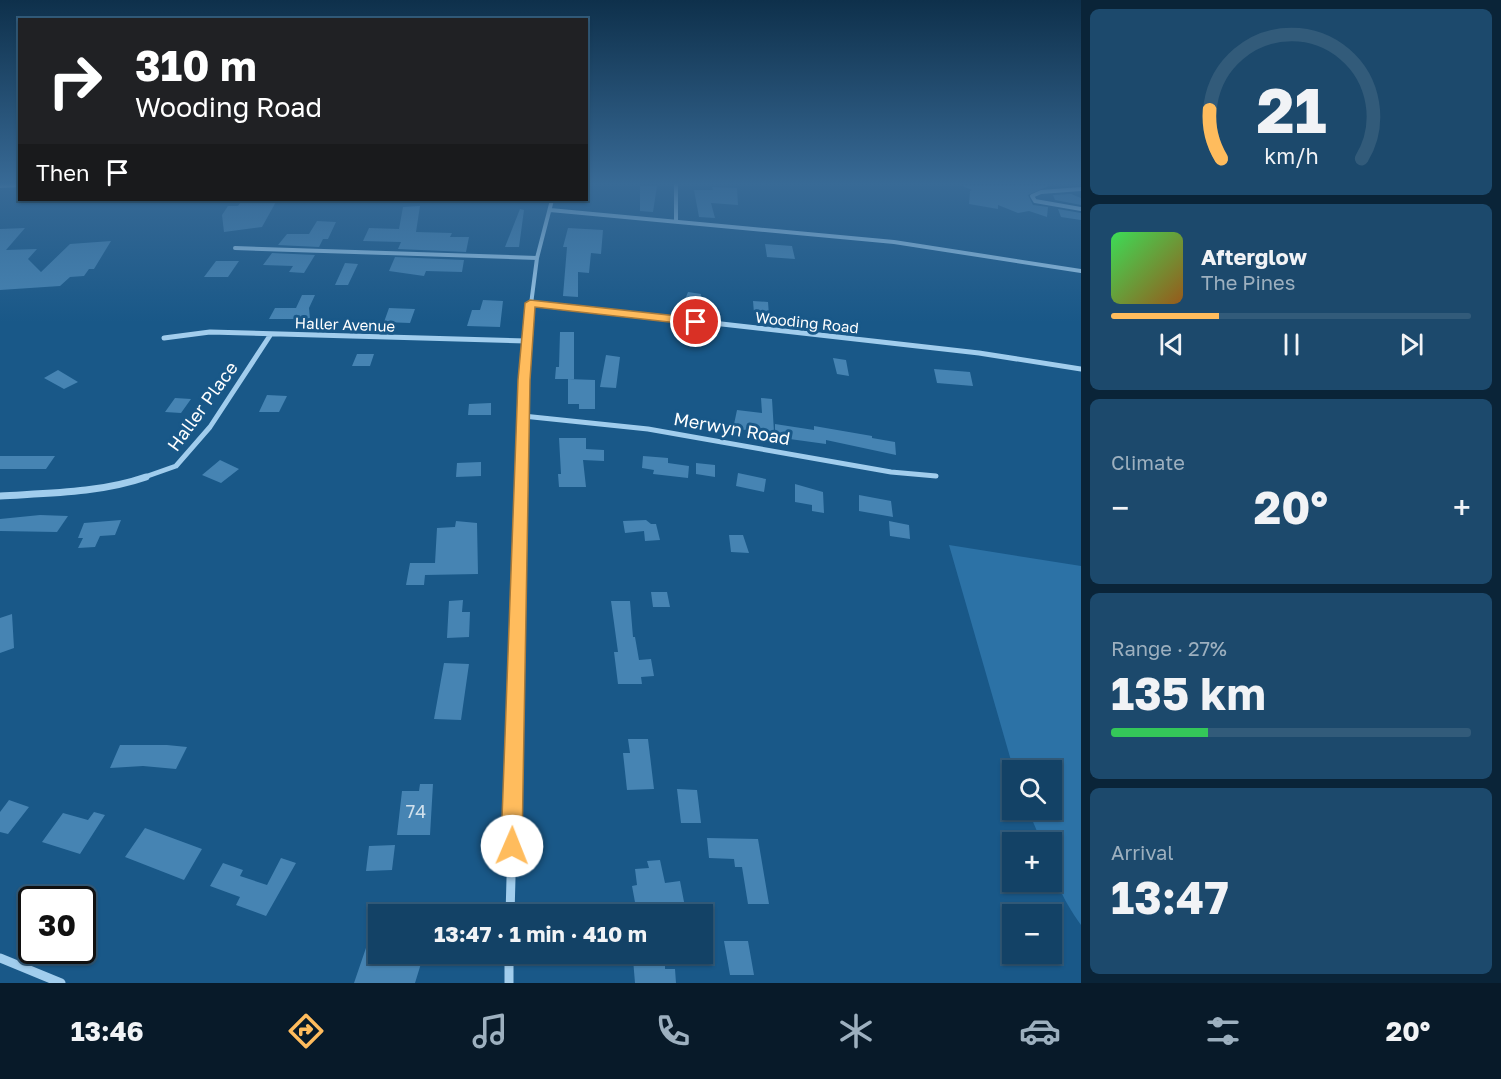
<!DOCTYPE html>
<html lang="en">
<head>
<meta charset="utf-8">
<style>
  body { margin:0; font-family:"Golos Text",sans-serif; background:#1c496c; color:#f1f3f6; height:100vh; display:flex; flex-direction:column; font-size:22px; white-space:nowrap }
  * { box-sizing:border-box; margin:0 }
  p { font-size:20px; color:#9db0bf }
  .icon { flex:none; width:33px; height:33px; fill:none; stroke:currentColor; stroke-width:2; stroke-linecap:round; stroke-linejoin:round }
  .map { position:relative; flex:1; overflow:hidden }
  .drawer { display:flex; flex-direction:column; gap:9px; padding:9px; background:#0a2438; width:420px }
  .drawer>* { flex:none }
  .hud { position:absolute; left:18px; top:18px; width:570px; height:183px; border-radius:0px; box-shadow:0 2px 4px #0004,0 0 0 2px #325b7a; background:#202124; color:#fff; overflow:hidden }
  .tools { position:absolute; left:1002px; top:760px; display:grid; gap:12px }
  .tools a { display:grid; place-items:center; width:60px; height:60px; border-radius:0px; background:#134266; box-shadow:0 2px 4px #0004,0 0 0 2px #325b7a; font-size:30px }
  .speed { position:absolute; left:18px; top:886px; display:flex; gap:12px; font-size:30px; font-weight:700; text-align:center }
  .speed>* { display:grid; place-content:center; width:78px; height:78px; border-radius:50%; background:#134266; box-shadow:0 2px 4px #0004,0 0 0 2px #325b7a; line-height:1 }
  .speed .limit { border:3px solid #111; border-radius:9px; background:#fff; color:#111 }
  .pin { position:absolute; display:grid; place-items:center; width:51px; height:51px; color:#fff; margin:-26px; border:3px solid #fff; border-radius:50%; box-shadow:0 2px 6px #0007 }
  .me { position:absolute; width:66px; margin:-33px; rotate:1deg; stroke-linejoin:round; filter:drop-shadow(0 0 4px #0008) }
  .turn { display:flex; align-items:center; gap:21px; height:126px; padding:0 18px; font-size:27px }
  .turn .icon { width:78px; height:78px; stroke-width:2.5 }
  .turn b { display:block; font-size:42px; line-height:51px }
  .then { display:flex; align-items:center; height:57px; padding:0 18px; background:#0003; gap:12px; font-size:22px }
  .big { font-size:45px; font-weight:700; line-height:1.1 }
  .drawer .tile { flex:1; display:flex; flex-direction:column; justify-content:center; gap:9px; min-width:0; padding:0 21px; border-radius:9px; background:#1c496c }
  .drawer .dial { align-items:center; gap:0 }
  .dial svg { height:156px; overflow:visible; fill:none; stroke:#325b7a; stroke-width:7; stroke-linecap:round; text-anchor:middle }
  .dial text { fill:#f1f3f6; stroke:none }
  .song { display:flex; align-items:center; gap:18px }
  .cover { width:72px; height:72px; border-radius:9px; background:linear-gradient(135deg,hsl(130 70% 55%),hsl(30 70% 35%)) }
  .played { height:6px; border-radius:3px; background:linear-gradient(90deg,#ffbc5d 30%,#325b7a 30%) }
  .keys { display:flex; justify-content:space-around; direction:ltr }
  .heat { display:flex; justify-content:space-between; align-items:center; font-size:33px; direction:ltr }
  .charge { height:9px; border-radius:4px; background:linear-gradient(90deg,#34c759 27%,#325b7a 0) }
  .trip { position:absolute; left:368px; top:904px; width:345px; height:60px; border-radius:0px; background:#134266; box-shadow:0 2px 4px #0004,0 0 0 2px #325b7a; font-weight:700; line-height:60px; text-align:center }
  .dock { display:flex; height:96px; justify-content:space-around; align-items:center; background:#081a29; color:#9db0bf }
  .dock .icon { width:42px; height:42px }
  .dock .on { color:#ffbc5d }
  .dock b { font-size:27px; color:#f1f3f6 }
  main { display:flex; flex:1; min-height:0 }
  .map>svg:first-child { display:block }
</style>
</head>
<body>
<main>
<div class="map">
<svg width="1081" height="983" viewBox="0 0 1081 983">
  <rect width="100%" height="100%" fill="#195888"/>
  <path fill="#2c72a6" d="M 949,545 L 1081,566 L 1081,925 C 1061,896 1052,879 1052,843 L 1042,843 L 1028,810 L 1052,810 L 1052,771 L 1014,771 Z"/>
  <path fill="#4684b3" d="M 960,185 L 1051,185 L 1028,195 L 1033,205 L 1048,207 L 1047,217 L 1029,211 L 1018,213 L 998,205 L 998,209 L 969,204 L 970,191 L 972,190 Z
    M 640,186 L 657,186 L 653,212 L 640,211 Z
    M 712,187 L 737,188 L 738,205 L 711,203 L 715,218 L 699,217 L 694,190 L 713,190 Z
    M 1071,194 L 1081,198 L 1081,205 L 1055,200 L 1053,195 Z
    M 242,200 L 277,200 L 262,227 L 224,232 L 222,215 L 228,206 L 238,206 Z
    M 420,206 L 416,232 L 452,233 L 450,237 L 469,237 L 466,252 L 398,249 L 401,242 L 363,241 L 369,228 L 399,229 L 403,207 Z
    M 520,209 L 524,210 L 519,247 L 505,247 Z
    M 1058,209 L 1081,213 L 1081,220 L 1061,217 Z
    M 317,221 L 336,222 L 328,239 L 323,239 L 319,247 L 278,245 L 287,234 L 309,234 Z
    M 25,228 L 6,250 L 37,249 L 28,259 L 41,272 L 70,244 L 111,241 L 94,269 L 89,269 L 84,276 L 70,277 L 60,286 L 0,290 L 0,229 Z
    M 568,228 L 603,230 L 601,254 L 591,253 L 589,273 L 578,272 L 578,297 L 563,296 L 567,247 L 563,247 Z
    M 765,244 L 792,246 L 795,259 L 767,257 Z
    M 272,253 L 315,255 L 304,273 L 289,272 L 293,266 L 263,265 Z
    M 395,257 L 464,260 L 462,272 L 426,271 L 424,276 L 389,271 Z
    M 216,261 L 239,261 L 228,277 L 204,277 Z
    M 345,263 L 358,264 L 348,285 L 335,285 Z
    M 688,292 L 701,294 L 699,307 L 683,305 Z
    M 302,295 L 315,295 L 309,308 L 310,319 L 269,319 L 275,308 L 296,308 Z
    M 483,300 L 503,301 L 500,327 L 467,326 L 472,310 L 480,310 Z
    M 753,301 L 768,302 L 769,315 L 754,313 Z
    M 389,308 L 415,309 L 410,323 L 384,322 Z
    M 560,332 L 574,332 L 574,379 L 555,379 L 556,367 L 559,367 Z
    M 357,354 L 374,354 L 370,366 L 352,366 Z
    M 606,355 L 620,357 L 616,388 L 600,387 Z
    M 833,358 L 846,360 L 849,376 L 837,374 Z
    M 934,369 L 970,372 L 973,386 L 937,383 Z
    M 58,370 L 78,382 L 64,389 L 44,378 Z
    M 568,379 L 595,380 L 595,409 L 579,409 L 579,404 L 568,404 Z
    M 267,395 L 287,396 L 279,412 L 259,412 Z
    M 175,398 L 191,399 L 181,413 L 165,412 Z
    M 761,398 L 772,399 L 774,432 L 733,429 L 737,410 L 762,413 Z
    M 491,403 L 491,415 L 468,415 L 469,404 Z
    M 775,424 L 814,430 L 814,426 L 872,436 L 872,438 L 895,442 L 896,455 L 826,440 L 826,444 L 775,437 Z
    M 559,438 L 586,438 L 586,449 L 604,450 L 604,461 L 583,460 L 586,487 L 559,487 L 558,474 L 561,474 Z
    M 0,456 L 55,456 L 46,469 L 0,469 Z
    M 643,456 L 668,458 L 668,463 L 689,466 L 688,478 L 653,474 L 654,470 L 642,468 Z
    M 220,460 L 239,469 L 221,483 L 202,475 Z
    M 481,462 L 481,476 L 456,477 L 457,463 Z
    M 696,463 L 715,465 L 715,477 L 696,474 Z
    M 738,473 L 766,479 L 764,492 L 736,486 Z
    M 795,484 L 823,492 L 824,513 L 812,511 L 812,505 L 795,502 Z
    M 859,495 L 891,501 L 893,517 L 859,511 Z
    M 40,515 L 68,516 L 57,532 L 0,531 L 0,519 Z
    M 121,520 L 115,535 L 100,536 L 95,547 L 78,548 L 83,538 L 78,538 L 84,523 Z
    M 646,520 L 651,524 L 656,524 L 660,540 L 645,541 L 644,531 L 625,533 L 623,521 Z
    M 456,521 L 477,523 L 478,574 L 425,575 L 424,585 L 406,585 L 410,563 L 435,563 L 437,528 L 455,527 Z
    M 889,521 L 909,525 L 910,539 L 890,536 Z
    M 729,535 L 743,535 L 749,553 L 731,552 Z
    M 651,592 L 667,592 L 670,607 L 653,607 Z
    M 463,600 L 462,612 L 470,612 L 469,637 L 447,638 L 449,601 Z
    M 611,601 L 630,601 L 633,637 L 635,637 L 639,660 L 651,659 L 654,676 L 641,677 L 642,684 L 618,684 L 614,652 L 618,652 Z
    M 12,614 L 14,648 L 0,653 L 0,618 Z
    M 444,663 L 469,664 L 461,720 L 434,719 Z
    M 628,739 L 648,739 L 654,789 L 627,790 L 623,753 L 630,753 Z
    M 120,745 L 167,745 L 187,747 L 176,769 L 143,766 L 110,768 Z
    M 420,784 L 433,784 L 430,835 L 397,835 L 402,791 L 419,791 Z
    M 677,789 L 697,790 L 701,823 L 681,823 Z
    M 9,800 L 29,807 L 8,834 L 0,832 L 0,812 Z
    M 94,812 L 105,815 L 80,854 L 42,842 L 63,813 L 88,820 Z
    M 145,828 L 202,849 L 184,880 L 125,857 Z
    M 707,838 L 758,839 L 769,904 L 748,904 L 742,867 L 735,867 L 734,859 L 709,858 Z
    M 395,845 L 392,870 L 366,871 L 369,846 Z
    M 281,858 L 296,863 L 266,916 L 236,905 L 240,897 L 210,886 L 223,863 L 243,870 L 240,876 L 267,885 Z
    M 660,860 L 665,883 L 680,881 L 685,907 L 637,913 L 632,886 L 637,885 L 635,869 L 649,868 L 647,861 Z
    M 724,941 L 748,941 L 754,975 L 730,975 Z
    M 368,942 L 378,944 L 378,954 L 413,954 L 423,957 L 415,983 L 354,983 Z
    M 633,959 L 665,960 L 665,969 L 675,969 L 676,983 L 635,983 Z"/>
  <g fill="none" stroke-linecap="round" stroke-linejoin="round">
    <path stroke="#a1cded" stroke-width="4" d="M 676,185 L 676,221
      M 0,186 L 20,185
      M 1081,189 L 1041,192 L 1032,196 L 1035,201 L 1081,209
      M 550,210 L 894,242 L 1081,271
      M 235,248 L 537,258
      M 530,303 L 611,312
      M 530,312 L 537,258 L 552,200"/>
    <path stroke="#a1cded" stroke-width="5" d="M 597,310 L 979,353 L 1081,369
      M 164,338 L 210,332 L 526,341
      M 523,416 L 648,429 L 891,472 L 936,476
      M 142,478 L 176,466 L 210,427 L 271,334
      M 522,478 L 526,341 L 530,310"/>
    <path stroke="#a1cded" stroke-width="7" d="M 0,496 C 49,493 100,493 146,477
      M 516,697 L 522,477"/>
    <path stroke="#a1cded" stroke-width="9" d="M 510,915 L 516,695
      M 509,954 L 509,983
      M 0,958 L 61,983"/>
  </g>
  <linearGradient id="sky" x2="0" y2="1"><stop stop-color="#0e304b"/><stop offset="0.57" stop-color="#386a96"/><stop offset="1" stop-color="#386a96" stop-opacity="0"/></linearGradient>
  <rect width="1081" height="322" fill="url(#sky)"/>
  <path fill="#ffbc5d" stroke="#a67a3c" stroke-width="1.5" d="M 530,300 L 696,318 L 701,322 L 696,325 L 535,307 L 530,380 L 522,846 L 519,853 L 512,856 L 504,853 L 501,846 L 518,380 L 525,303 Z"/>
  <g text-anchor="middle" dominant-baseline="central" stroke-width="6" stroke-linejoin="round" paint-order="stroke">
    <g font-size="15" fill="#fff" stroke="#195888">
      <text transform="translate(807 322) rotate(6)">Wooding Road</text>
      <text transform="translate(345 324) rotate(2)">Haller Avenue</text>
    </g>
    <g font-size="18" fill="#fff" stroke="#195888">
      <text transform="translate(202 406) rotate(-54)">Haller Place</text>
      <text transform="translate(732 428) rotate(10)">Merwyn Road</text>
    </g>
    <g font-size="18" fill="#d1e0ec">
      <text x="416" y="811">74</text>
    </g>
  </g>
</svg>
<div class="tools">
<a><svg class="icon" aria-label="search" viewBox="0 0 24 24"><circle cx="10" cy="10" r="6"/><path d="M15 15l6 6"/></svg></a>
<a>+</a>
<a>−</a>
</div>
<div class="speed"><div class="limit">30</div></div>
<div class="pin" style="left:696px;top:322px;background:#d93025"><svg class="icon" aria-label="arrive" viewBox="0 0 24 24"><path d="M6 21V4h12l-3 4 3 4H6"/></svg></div>
<svg class="me" style="left:512px;top:846px" viewBox="-20 -20 40 40"><circle r="19" fill="#fff"/><path d="M0-13L10 11 0 6-10 11z" fill="#ffbc5d"/></svg>
<div class="trip">13:47 · 1 min · 410 m</div>
<div class="hud">
<div class="turn"><svg class="icon" aria-label="right" viewBox="0 0 24 24"><path d="M7 20v-9h11M14 6l5 5-5 5"/></svg><div><b>310 m</b>Wooding Road</div></div>
<div class="then">Then<svg class="icon" aria-label="arrive" viewBox="0 0 24 24"><path d="M6 21V4h12l-3 4 3 4H6"/></svg></div>
</div>
</div>
<section class="drawer">
<div class="tile dial"><svg viewBox="0 0 100 80">
<path d="M14 69A42 42 0 1 1 86 69"/>
<path d="M14 69A42 42 0 0 1 8 44" stroke="#ffbc5d"/>
<text x="50" y="56" font-size="32" font-weight="700">21</text>
<text x="50" y="72" font-size="11">km/h</text>
</svg></div>
<div class="tile">
<div class="song"><i class="cover"></i><div><b>Afterglow</b><p>The Pines</p></div></div>
<div class="played"></div>
<div class="keys"><svg class="icon" aria-label="previous" viewBox="0 0 24 24"><path d="M18 5L8 12l10 7zM5 5v14"/></svg><svg class="icon" aria-label="pause" viewBox="0 0 24 24"><path d="M8 5v14M16 5v14"/></svg><svg class="icon" aria-label="next" viewBox="0 0 24 24"><path d="M6 5l10 7-10 7zM19 5v14"/></svg></div>
</div>
<div class="tile"><p>Climate</p>
<div class="heat"><a>−</a><b class="big">20°</b><a>+</a></div>
</div>
<div class="tile"><p>Range · 27%</p><b class="big">135 km</b><div class="charge"></div></div>
<div class="tile"><p>Arrival</p><b class="big">13:47</b></div>
</section>
</main>
<nav class="dock">
<b>13:46</b>
<svg class="icon on" aria-label="directions" viewBox="0 0 24 24"><path d="M12 3l9 9-9 9-9-9zM9 14v-3h6M13 9l2 2-2 2"/></svg>
<svg class="icon" aria-label="music" viewBox="0 0 24 24"><path d="M9 18V5l10-2v13"/><circle cx="6" cy="18" r="3"/><circle cx="16" cy="16" r="3"/></svg>
<svg class="icon" aria-label="phone" viewBox="0 0 24 24"><path d="M5 4h4l2 5-3 2q2 4 5 5l2-3 5 2v4C11 20 4 13 5 4z"/></svg>
<svg class="icon" aria-label="climate" viewBox="0 0 24 24"><path d="M12 3v18M4 7l16 10M4 17L20 7"/></svg>
<svg class="icon" aria-label="car" viewBox="0 0 24 24"><path d="M5 17H2v-5l4-1 3-4h7l3 4 3 1v5h-3M9 17h6M6 11h13"/><circle cx="7" cy="17" r="2"/><circle cx="17" cy="17" r="2"/></svg>
<svg class="icon" aria-label="filters" viewBox="0 0 24 24"><path d="M4 7h16M4 17h16"/><circle cx="9" cy="7" r="2"/><circle cx="15" cy="17" r="2"/></svg>
<b>20°</b>
</nav>
</body>
</html>
